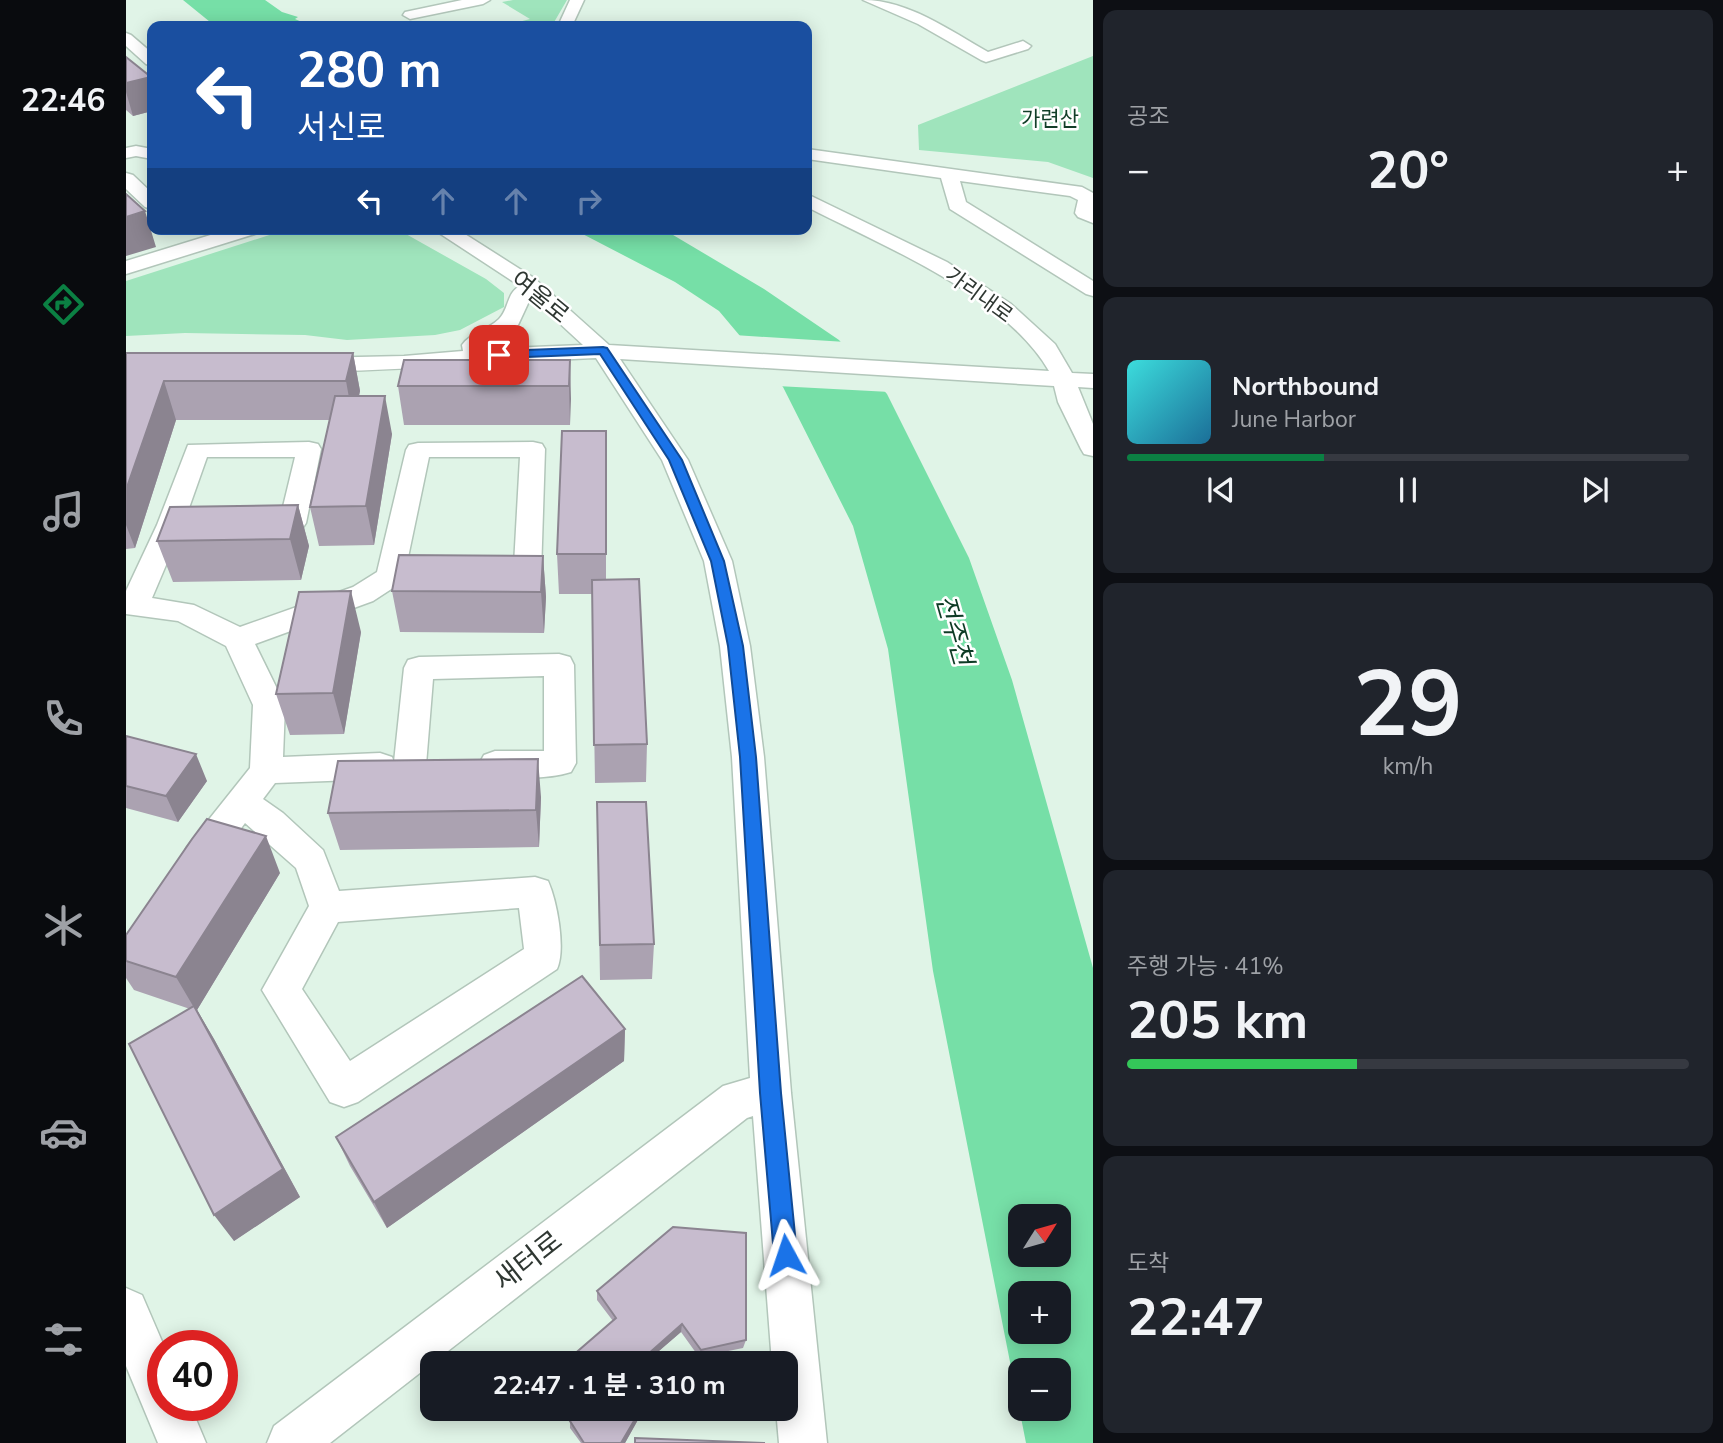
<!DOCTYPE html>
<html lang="ko">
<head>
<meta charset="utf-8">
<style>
  body { margin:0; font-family:"Nunito Sans","Noto Sans KR",sans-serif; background:#20242c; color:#f1f3f6; height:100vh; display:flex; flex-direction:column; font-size:26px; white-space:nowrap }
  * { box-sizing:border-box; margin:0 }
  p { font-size:23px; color:#9ea1a6 }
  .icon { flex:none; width:38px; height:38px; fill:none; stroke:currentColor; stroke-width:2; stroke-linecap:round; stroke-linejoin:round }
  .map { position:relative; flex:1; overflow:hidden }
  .sheet { display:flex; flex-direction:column; gap:10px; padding:10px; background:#0d0f14; width:630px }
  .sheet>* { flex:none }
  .top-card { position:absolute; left:21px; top:21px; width:665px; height:214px; border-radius:14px; box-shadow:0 4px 18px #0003; background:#1a4fa0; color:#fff; overflow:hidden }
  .needle { width:46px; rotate:53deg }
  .controls { position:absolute; left:882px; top:1204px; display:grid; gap:14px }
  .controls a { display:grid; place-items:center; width:63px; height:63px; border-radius:14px; background:#171b24; box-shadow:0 4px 18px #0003; font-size:35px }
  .speed { position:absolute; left:21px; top:1330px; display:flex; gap:14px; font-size:35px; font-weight:700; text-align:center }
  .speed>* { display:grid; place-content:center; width:91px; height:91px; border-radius:50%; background:#171b24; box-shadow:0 4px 18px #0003; line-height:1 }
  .speed .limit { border:10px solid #d22; background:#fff; color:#111 }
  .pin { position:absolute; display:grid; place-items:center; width:60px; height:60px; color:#fff; margin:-30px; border-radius:14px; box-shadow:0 4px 10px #0006 }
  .me { position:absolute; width:77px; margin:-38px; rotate:355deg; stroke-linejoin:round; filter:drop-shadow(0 0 5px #0008) }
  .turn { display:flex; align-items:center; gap:24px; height:147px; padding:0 35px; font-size:32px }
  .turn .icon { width:91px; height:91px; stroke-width:2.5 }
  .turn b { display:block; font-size:49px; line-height:60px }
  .lanes { display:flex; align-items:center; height:66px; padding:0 35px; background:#0003; justify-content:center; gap:35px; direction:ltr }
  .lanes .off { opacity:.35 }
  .big { font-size:52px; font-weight:700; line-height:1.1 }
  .sheet .tile { flex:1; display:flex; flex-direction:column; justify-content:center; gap:10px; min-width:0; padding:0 24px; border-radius:14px; background:#20242c }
  .sheet .dial { align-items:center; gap:0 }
  .dial b { font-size:91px; line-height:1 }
  .song { display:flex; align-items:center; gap:21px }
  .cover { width:84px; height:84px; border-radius:10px; background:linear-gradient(135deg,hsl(180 70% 55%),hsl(200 70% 35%)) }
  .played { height:7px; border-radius:4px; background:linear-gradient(90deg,#0b8043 35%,#363941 35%) }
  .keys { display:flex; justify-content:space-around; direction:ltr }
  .heat { display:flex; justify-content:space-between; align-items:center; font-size:38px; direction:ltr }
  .charge { height:10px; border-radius:5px; background:linear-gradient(90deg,#34c759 41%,#363941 0) }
  .trip { position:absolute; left:294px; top:1351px; width:378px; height:70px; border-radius:14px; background:#171b24; box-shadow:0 4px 18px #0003; font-weight:700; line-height:70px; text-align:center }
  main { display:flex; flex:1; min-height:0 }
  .tab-bar { display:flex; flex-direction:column; width:126px; justify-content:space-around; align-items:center; background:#090b0e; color:#9ea1a6 }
  .tab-bar .icon { width:49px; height:49px }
  .tab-bar .on { color:#0b8043 }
  .tab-bar b { font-size:32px; color:#f1f3f6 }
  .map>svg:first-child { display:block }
</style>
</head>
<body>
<main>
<nav class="tab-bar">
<b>22:46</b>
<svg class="icon on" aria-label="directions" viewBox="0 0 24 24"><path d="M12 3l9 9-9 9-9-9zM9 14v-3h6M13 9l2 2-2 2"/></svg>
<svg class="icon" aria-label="music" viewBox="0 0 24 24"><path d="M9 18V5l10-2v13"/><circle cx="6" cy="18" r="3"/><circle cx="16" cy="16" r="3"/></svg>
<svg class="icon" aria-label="phone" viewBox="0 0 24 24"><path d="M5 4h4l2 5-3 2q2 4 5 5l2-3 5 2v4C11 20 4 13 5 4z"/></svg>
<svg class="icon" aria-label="climate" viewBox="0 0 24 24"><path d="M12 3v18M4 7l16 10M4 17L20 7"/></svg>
<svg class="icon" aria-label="car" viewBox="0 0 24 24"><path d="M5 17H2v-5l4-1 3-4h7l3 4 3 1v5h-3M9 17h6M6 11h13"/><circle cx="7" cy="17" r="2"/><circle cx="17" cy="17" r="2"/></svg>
<svg class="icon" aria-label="filters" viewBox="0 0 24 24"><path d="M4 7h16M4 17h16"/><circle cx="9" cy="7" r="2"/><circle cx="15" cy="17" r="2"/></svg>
</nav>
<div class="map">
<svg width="967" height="1443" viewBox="0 0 967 1443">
  <rect width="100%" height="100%" fill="#e0f4e7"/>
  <path fill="#9fe4bc" d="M 387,0 L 441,0 L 427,24 L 377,26 L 404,19 L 376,2 Z
    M 967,56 L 967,178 L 922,162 L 793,150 L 792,125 Z
    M 162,229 L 271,229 L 360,279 L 378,293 L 378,307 L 334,330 L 309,335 L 221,340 L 179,335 L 59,333 L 0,336 L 0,281 Z"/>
  <path fill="#76dfa7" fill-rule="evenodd" d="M 57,0 L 139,0 L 156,12 L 172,17 L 169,19 L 185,26 L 89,26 Z
    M 447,229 L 537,229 L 638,289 L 713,340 L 761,394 L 843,558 L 886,680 L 967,968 L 967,1443 L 900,1443 L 807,971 L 762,649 L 727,526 L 657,387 L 593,311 L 549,282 ZM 894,1216 L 933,1216 L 933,1255 L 894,1255 ZM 894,1293 L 933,1293 L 933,1332 L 894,1332 ZM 894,1370 L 933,1370 L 933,1409 L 894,1409 Z"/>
  <path fill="#e0f4e7" d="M 608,335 L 720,342 L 764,392 L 651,386 Z"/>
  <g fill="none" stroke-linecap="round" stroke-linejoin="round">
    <defs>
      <path id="minor" d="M 336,0 L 364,0 L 357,4 L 284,19 L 277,15 L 279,12 Z
        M 444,0 L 458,0 L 446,26 L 432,26 Z
        M 737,0 C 782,0 823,30 862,52 L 897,41 L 905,46 L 902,49 L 860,62 L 855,60 L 792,24 Z
        M 0,33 L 5,35 L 26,53 L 26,66 L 20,64 L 0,46 Z
        M 10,146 L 26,149 L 26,159 L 10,156 L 0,158 L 0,148 Z
        M 681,149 L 956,187 L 967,193 L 967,223 L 952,217 L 949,213 L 952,200 L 944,196 L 834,181 L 840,202 L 967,281 L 967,296 L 960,294 L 824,209 L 815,178 L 681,159 Z
        M 0,173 L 7,175 L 26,193 L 26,209 L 19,207 L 0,189 Z
        M 681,194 L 821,262 L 885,304 L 929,344 L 946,373 L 967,374 L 967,388 L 952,387 L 967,424 L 967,456 L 958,454 L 955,449 L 932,402 L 928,386 L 494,359 L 562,460 L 606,561 L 624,646 L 638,757 L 665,1093 L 701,1443 L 653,1443 L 650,1409 L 660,1409 L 660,1363 L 646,1363 L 627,1116 L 621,1118 L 204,1443 L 141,1443 L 148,1426 L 597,1086 L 624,1078 L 606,757 L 594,646 L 578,561 L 536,460 L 470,358 C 375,362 281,370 186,372 L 178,370 L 175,365 L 178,360 L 186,358 L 278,356 L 337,351 L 336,345 C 344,333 362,330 373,319 C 383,309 381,292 394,286 L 307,229 L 331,229 L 408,278 L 483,345 L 923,371 C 879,295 757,246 681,207 ZM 405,297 L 457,345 L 359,349 L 392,325 Z
        M 104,229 L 135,229 L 132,233 L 0,274 L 0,261 Z
        M 183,442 L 192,444 L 195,449 L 180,523 L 176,529 C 162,533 147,534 133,530 L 129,524 L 133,518 L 155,515 L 169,457 L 81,457 L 57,525 L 26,598 L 68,605 L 114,627 L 227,587 L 251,572 L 280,450 L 283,445 L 292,443 L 407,442 L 416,444 L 419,449 L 415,574 L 411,581 C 397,585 381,586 367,582 L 363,575 L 367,568 L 388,565 L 394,457 L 303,457 L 280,567 L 311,567 L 321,569 L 325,576 L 321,583 L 270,586 L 247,601 L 129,644 L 159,705 L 157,757 L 254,753 L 266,757 L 268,762 L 278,668 L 282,660 L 293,657 L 433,654 L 444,657 L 448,665 L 450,763 L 445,772 C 424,779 379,780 358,773 L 353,764 L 358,755 L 369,751 L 418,751 L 418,676 L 307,679 L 300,765 L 296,774 L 284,778 L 272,774 L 269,768 L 266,775 L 254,779 L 149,783 L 137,799 L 157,813 L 197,850 L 213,891 L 409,877 L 422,881 C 431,901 440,949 431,969 L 232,1102 L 218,1107 L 204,1102 L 136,990 L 183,906 L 170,868 L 119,823 C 103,843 90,877 61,867 L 56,857 L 61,847 L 124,768 L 127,705 L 100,646 L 52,621 L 0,614 L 0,591 L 31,525 L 62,445 ZM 393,908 L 398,949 L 224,1061 L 176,989 L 212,922 Z
        M 0,1288 L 16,1295 L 38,1346 L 37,1405 L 64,1405 L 80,1443 L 32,1443 L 0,1366 Z"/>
    </defs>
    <use href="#minor" stroke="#b2c6ba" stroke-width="3"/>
    <use href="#minor" fill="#fff" fill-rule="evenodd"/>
  </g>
  <path fill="#aba2b1" d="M 0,57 L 25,77 L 26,111 L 7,116 L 0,110 Z
    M 0,353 L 227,353 L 234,391 L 233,396 L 266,434 L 248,545 L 193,546 L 184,507 L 204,420 L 50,420 L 9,548 L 0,549 Z
    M 444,360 L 444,425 L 278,425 L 272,386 Z
    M 480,431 L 480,580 L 521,744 L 520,782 L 469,783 L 466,594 L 433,594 L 431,554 Z
    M 172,505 L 183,546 L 175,580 L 47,582 L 31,541 Z
    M 417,556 L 420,597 L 418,633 L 274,632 L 266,591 Z
    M 235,632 L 218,734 L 164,735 L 150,694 Z
    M 0,736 L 81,781 L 52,822 L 0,808 Z
    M 415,797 L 413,847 L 214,850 L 202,813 Z
    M 471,802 L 528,944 L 526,979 L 474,980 Z
    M 154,873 L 71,1010 L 88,1039 L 174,1197 L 108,1241 L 64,1009 L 8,990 L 0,978 L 0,935 Z
    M 499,1029 L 498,1061 L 261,1228 L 224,1166 L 210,1137 Z
    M 471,1291 L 620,1340 L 617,1348 L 573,1357 L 555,1332 L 519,1363 L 438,1363 L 487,1321 L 471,1300 Z
    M 453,1409 L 518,1409 L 499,1443 L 455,1443 L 444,1428 L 444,1421 Z"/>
  <path fill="#8b8490" d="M 25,77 L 26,111 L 7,116 L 0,92 L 0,83 Z
    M 19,211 L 30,247 L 0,256 L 0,217 Z
    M 227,353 L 234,391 L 227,420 L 220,381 Z
    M 444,360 L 445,399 L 444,425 L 443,386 Z
    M 38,381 L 50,420 L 9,548 L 0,525 L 0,490 Z
    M 259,396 L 266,434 L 248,545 L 240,506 Z
    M 172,505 L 183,546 L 175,580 L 164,539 Z
    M 417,556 L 420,597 L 418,633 L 415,592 Z
    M 225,591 L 235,632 L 218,734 L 207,693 Z
    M 70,754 L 81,781 L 52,822 L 40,796 Z
    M 412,759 L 415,797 L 413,847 L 410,810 Z
    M 140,836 L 154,873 L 71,1010 L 88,1039 L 174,1197 L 108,1241 L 88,1215 L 70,1011 L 50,977 Z
    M 499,1029 L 498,1061 L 261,1228 L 248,1202 Z
    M 556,1324 L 555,1332 L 519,1363 L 512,1363 Z
    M 515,1409 L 518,1409 L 499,1443 L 495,1443 Z"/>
  <path fill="#c7bcce" stroke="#8b8490" stroke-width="2" d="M 0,57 L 25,77 L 0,83 Z
    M 0,194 L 19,211 L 0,217 Z
    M 0,353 L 227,353 L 220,381 L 38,381 L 0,490 Z
    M 278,360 L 444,360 L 443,386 L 272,386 Z
    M 209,396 L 259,396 L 240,506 L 184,507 Z
    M 436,431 L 480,431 L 480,554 L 431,554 Z
    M 172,505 L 164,539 L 31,541 L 44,507 Z
    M 273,555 L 417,556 L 415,592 L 266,591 Z
    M 513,579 L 521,744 L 468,745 L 466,580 Z
    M 225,591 L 207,693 L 150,694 L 173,592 Z
    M 0,736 L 70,754 L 40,796 L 0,786 Z
    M 412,759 L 410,810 L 202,813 L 212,761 Z
    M 471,802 L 520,802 L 528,944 L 474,945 Z
    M 81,819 L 140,836 L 50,977 L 0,961 L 0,935 L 66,839 Z
    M 456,976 L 499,1029 L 248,1202 L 210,1137 Z
    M 68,1006 L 157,1169 L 88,1215 L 3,1044 Z
    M 547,1227 L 620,1233 L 620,1340 L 575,1350 L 556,1324 L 512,1363 L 438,1363 L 490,1318 L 471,1291 Z
    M 454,1409 L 515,1409 L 495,1443 L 458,1443 L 444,1421 Z
    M 509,1438 L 639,1443 L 509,1443 Z"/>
  <path fill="#1a73e8" stroke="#114b97" stroke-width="2" d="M 477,347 L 481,348 L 556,460 L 598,561 L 617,646 L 630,757 L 655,1093 L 671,1255 L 667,1263 L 660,1266 L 652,1263 L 648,1255 L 634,1093 L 614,757 L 602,646 L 585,561 L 543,460 L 474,354 L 373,358 L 367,355 L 373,351 Z"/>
  <g text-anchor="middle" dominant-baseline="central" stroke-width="5" stroke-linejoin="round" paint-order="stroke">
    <g font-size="21" fill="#123f29" stroke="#fff">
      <text x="924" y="119">가련산</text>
    </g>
    <g font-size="21" fill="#2f3732" stroke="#fff">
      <text transform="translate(853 295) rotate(36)">가리내로</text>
    </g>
    <g font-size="24" fill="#2f3732" stroke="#fff">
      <text transform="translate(414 297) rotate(39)">여울로</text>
    </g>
    <g font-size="26" font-style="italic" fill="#0d3b25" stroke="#fff">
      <text transform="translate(828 630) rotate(74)">전주천</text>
    </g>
    <g font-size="28" fill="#2f3732" stroke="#fff">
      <text transform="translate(402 1261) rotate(-38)">새터로</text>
    </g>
  </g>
</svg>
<div class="controls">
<a><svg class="needle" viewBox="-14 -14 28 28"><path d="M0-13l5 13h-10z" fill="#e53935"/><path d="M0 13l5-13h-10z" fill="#9ea1a6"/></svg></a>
<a>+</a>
<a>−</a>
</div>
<div class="speed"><div class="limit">40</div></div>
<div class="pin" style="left:373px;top:355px;background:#d93025"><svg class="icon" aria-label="arrive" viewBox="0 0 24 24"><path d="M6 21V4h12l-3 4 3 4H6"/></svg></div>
<svg class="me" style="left:660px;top:1255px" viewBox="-20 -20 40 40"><path d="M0-17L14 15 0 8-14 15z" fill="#1a73e8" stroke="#fff" stroke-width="4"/></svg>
<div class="trip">22:47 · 1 분 · 310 m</div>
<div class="top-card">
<div class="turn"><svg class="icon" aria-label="left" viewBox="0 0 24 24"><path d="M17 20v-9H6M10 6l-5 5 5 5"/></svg><div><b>280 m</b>서신로</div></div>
<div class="lanes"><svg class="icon" aria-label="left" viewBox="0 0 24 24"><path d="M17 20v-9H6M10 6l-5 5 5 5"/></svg><svg class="icon off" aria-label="ahead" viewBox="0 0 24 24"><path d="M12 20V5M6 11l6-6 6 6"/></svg><svg class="icon off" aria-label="ahead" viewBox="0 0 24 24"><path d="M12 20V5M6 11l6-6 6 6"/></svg><svg class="icon off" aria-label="right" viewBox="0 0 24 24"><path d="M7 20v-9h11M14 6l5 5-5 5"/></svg></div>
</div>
</div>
<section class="sheet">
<div class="tile"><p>공조</p>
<div class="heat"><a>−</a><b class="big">20°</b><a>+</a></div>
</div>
<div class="tile">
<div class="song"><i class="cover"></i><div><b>Northbound</b><p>June Harbor</p></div></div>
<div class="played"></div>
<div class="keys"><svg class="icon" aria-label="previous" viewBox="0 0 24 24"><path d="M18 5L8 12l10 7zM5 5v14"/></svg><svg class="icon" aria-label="pause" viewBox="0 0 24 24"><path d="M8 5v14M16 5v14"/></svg><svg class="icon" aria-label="next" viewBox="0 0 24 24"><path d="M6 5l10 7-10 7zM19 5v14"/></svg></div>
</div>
<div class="tile dial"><b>29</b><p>km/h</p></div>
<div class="tile"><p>주행 가능 · 41%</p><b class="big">205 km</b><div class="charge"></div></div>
<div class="tile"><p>도착</p><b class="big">22:47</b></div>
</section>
</main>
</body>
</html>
